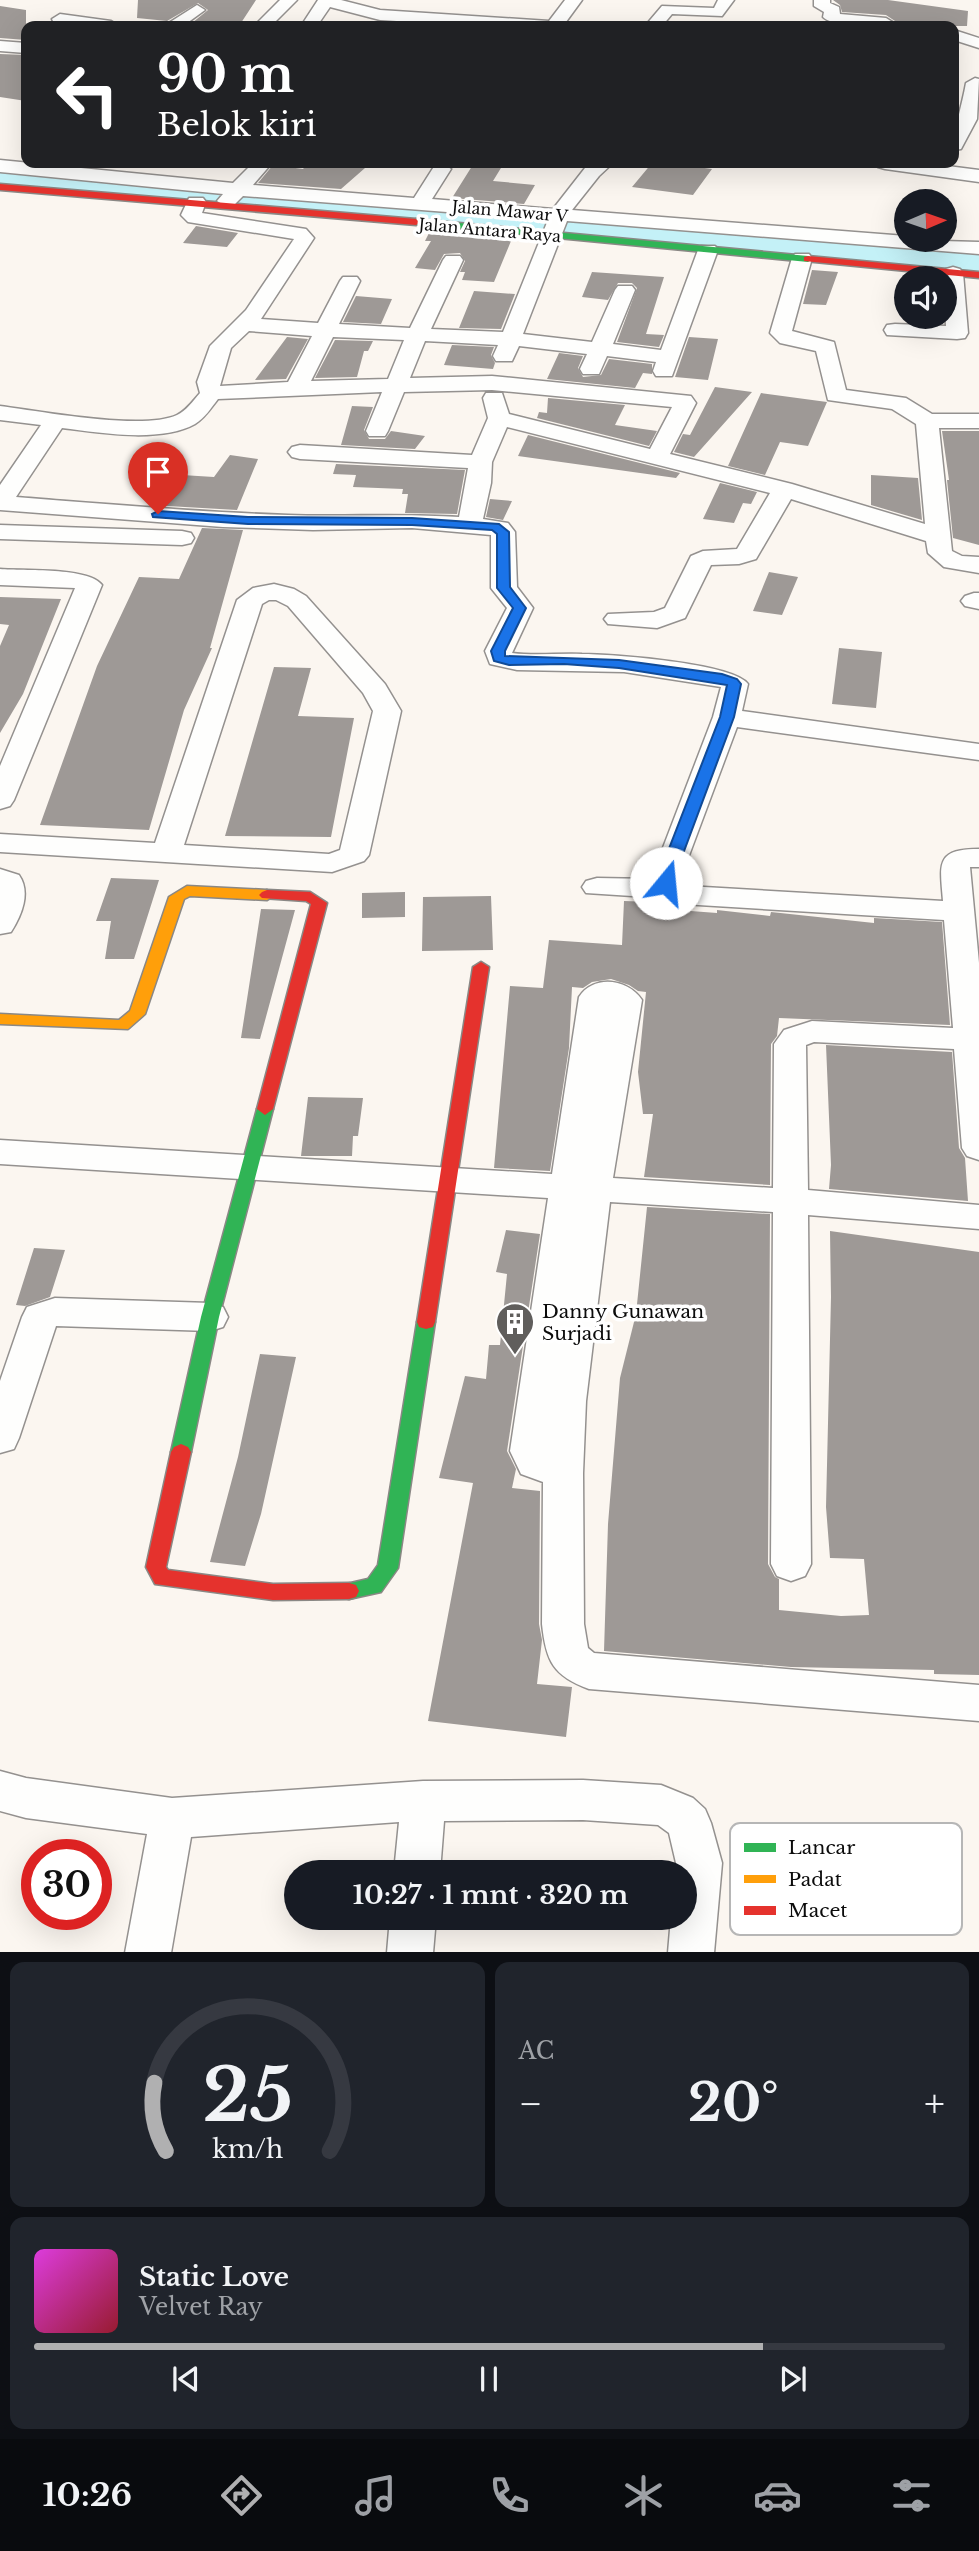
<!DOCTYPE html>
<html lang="id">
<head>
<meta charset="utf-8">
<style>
  body { margin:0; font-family:"Libre Baskerville",serif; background:#20242c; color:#f1f3f6; height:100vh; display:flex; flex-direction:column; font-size:26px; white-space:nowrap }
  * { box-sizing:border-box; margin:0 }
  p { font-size:23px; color:#9ea1a6 }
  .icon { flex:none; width:38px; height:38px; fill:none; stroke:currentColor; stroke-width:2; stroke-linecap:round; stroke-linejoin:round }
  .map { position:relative; height:1952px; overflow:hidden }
  .details { display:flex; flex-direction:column; gap:10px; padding:10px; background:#0d0f14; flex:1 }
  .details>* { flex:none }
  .guide { position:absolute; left:21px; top:21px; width:938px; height:147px; border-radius:14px; box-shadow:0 7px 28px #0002; background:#202124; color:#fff; overflow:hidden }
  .needle { width:46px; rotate:88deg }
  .controls { position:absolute; left:894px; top:189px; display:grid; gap:14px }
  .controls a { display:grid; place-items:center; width:63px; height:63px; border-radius:50%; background:#171b24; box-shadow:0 7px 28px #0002; font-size:35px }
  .speed { position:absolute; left:21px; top:1839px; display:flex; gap:14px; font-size:35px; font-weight:700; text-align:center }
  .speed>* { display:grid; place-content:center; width:91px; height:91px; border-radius:50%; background:#171b24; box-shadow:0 7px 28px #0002; line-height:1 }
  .speed .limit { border:10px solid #d22; background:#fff; color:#111 }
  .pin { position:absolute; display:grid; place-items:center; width:60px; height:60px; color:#fff; margin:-72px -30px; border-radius:50% 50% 50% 0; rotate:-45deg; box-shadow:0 0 7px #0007 }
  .pin .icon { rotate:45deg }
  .me { position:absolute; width:77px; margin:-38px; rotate:17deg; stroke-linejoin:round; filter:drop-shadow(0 0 5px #0008) }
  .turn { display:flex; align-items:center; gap:24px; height:147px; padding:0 21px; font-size:32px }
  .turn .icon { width:91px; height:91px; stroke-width:2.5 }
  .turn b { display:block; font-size:49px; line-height:60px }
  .big { font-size:52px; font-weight:800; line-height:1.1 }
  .details .card { flex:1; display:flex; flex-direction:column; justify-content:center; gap:10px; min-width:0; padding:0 24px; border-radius:14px; background:#20242c }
  .details .dial { align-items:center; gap:0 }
  .dial svg { height:182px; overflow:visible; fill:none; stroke:#363941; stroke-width:7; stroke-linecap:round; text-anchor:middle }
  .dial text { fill:#f1f3f6; stroke:none }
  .song { display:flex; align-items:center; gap:21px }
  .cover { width:84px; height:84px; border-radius:10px; background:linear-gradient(135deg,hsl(300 70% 55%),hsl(350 70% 35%)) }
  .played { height:7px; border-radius:4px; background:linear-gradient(90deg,#b0b0b1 80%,#363941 80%) }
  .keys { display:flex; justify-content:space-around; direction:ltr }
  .heat { display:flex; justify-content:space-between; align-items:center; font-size:38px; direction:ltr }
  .details .tiles { flex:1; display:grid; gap:10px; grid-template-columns:1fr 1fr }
  .card:last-child { grid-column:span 2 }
  .trip { position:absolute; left:284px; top:1860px; width:413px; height:70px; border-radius:35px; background:#171b24; box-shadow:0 7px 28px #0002; font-weight:800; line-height:70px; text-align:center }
  .dock { display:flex; height:112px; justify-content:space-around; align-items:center; background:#090b0e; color:#9ea1a6 }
  .dock .icon { width:49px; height:49px }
  .dock .selected { color:#b0b0b1 }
  .dock b { font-size:32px; color:#f1f3f6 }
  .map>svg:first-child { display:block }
</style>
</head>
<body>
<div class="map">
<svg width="979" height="1953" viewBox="0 0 979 1953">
  <rect width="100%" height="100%" fill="#fbf6f0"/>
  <path fill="#c4f1f7" d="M 0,166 L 979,248 L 979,276 L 0,187 Z"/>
  <path fill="#9e9996" d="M 138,0 L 256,0 L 239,26 L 192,23 L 208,10 L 198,3 L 167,21 L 137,18 Z
    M 833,0 L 888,0 L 968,11 L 967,26 L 895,26 L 895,21 L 886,15 L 842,12 L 840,5 Z
    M 0,6 L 26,10 L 26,40 L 0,38 Z
    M 0,54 L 26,55 L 26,101 L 0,97 Z
    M 308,163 L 331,163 L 365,168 L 341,189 L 258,183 L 273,165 L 303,169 Z
    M 474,163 L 504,163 L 493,181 L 535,185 L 524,204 L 452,198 Z
    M 652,163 L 668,163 L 712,169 L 693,195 L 632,187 Z
    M 196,226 L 238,233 L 227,247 L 183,243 Z
    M 429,233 L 511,241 L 494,282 L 462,280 L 465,272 L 460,272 L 465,261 L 460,253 L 444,254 L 435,270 L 415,268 L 431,241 L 425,241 Z
    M 812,270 L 838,272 L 826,305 L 803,304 Z
    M 592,272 L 664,277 L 646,334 L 664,335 L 659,347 L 617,342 L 637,288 L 632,283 L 618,283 L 608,300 L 582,297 Z
    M 474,291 L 515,294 L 501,329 L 459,328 Z
    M 356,296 L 392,299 L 381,324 L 343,322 Z
    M 287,337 L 308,339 L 286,379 L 255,380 Z
    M 689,337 L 718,339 L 708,380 L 675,377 Z
    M 335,340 L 373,341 L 368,351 L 364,351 L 357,377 L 315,378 Z
    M 452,345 L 494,347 L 491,355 L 495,363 L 493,369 L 444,365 Z
    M 559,353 L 583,356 L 578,368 L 583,377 L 601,375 L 609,359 L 652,364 L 652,374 L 643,373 L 635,388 L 547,379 Z
    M 715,387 L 752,392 L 694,457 L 674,452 L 683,434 L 690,435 Z
    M 761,393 L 827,402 L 808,446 L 780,442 L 765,475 L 728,466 Z
    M 548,398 L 625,405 L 615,425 L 657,431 L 649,446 L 537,418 L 539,412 L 547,413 Z
    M 352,406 L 373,407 L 364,430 L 369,439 L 385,439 L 391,431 L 425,436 L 415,449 L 341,445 Z
    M 942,431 L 979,431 L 979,545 L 953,538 L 947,480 L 949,480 Z
    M 528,435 L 680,473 L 676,478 L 518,456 Z
    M 230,455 L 258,459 L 237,510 L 150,505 L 166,474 L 214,477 Z
    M 336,464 L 465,470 L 457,514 L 405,513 L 408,494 L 402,494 L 403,489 L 353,487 L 356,475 L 333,474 Z
    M 871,475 L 918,478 L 922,520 L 871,505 Z
    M 720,483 L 757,492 L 751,504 L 743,503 L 734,523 L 703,519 Z
    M 490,499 L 512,501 L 503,520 L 486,517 Z
    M 202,528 L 243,530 L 210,648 L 212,648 L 184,710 L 149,830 L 40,825 L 97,666 L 139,577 L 179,579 Z
    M 769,572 L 798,577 L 782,615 L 753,611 Z
    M 0,597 L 61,599 L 23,694 L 0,733 L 0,646 L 9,625 L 0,624 Z
    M 839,648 L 882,652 L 876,708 L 832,704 Z
    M 274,667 L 311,668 L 298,716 L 354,718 L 331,837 L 225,836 Z
    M 111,878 L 159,880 L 134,959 L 105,959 L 111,921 L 96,921 Z
    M 405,892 L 405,917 L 362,918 L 362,893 Z
    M 491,896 L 493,950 L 422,951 L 423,897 Z
    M 624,901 L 652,902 L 651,908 L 717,913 L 717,910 L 770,916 L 771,912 L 874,923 L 874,918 L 942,922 L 950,1025 L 779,1018 L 777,1036 L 771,1044 L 770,1185 L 644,1177 L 653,1114 L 643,1114 L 638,1072 L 646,992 L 638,991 L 629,985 L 611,979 L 592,982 L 583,988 L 572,987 L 569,1048 L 550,1171 L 494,1168 L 510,986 L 543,988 L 549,940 L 622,945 Z
    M 261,909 L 295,910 L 260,1039 L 241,1038 Z
    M 826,1045 L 952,1052 L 959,1148 L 965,1158 L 968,1201 L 829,1189 L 831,1165 Z
    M 308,1097 L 363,1098 L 358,1136 L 353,1136 L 352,1156 L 301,1156 Z
    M 647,1207 L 770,1214 L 768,1564 L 775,1577 L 779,1579 L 779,1610 L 841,1616 L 869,1615 L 864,1559 L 830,1558 L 826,1507 L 831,1297 L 830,1231 L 979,1252 L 979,1675 L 934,1674 L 934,1670 L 791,1667 L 604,1651 L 608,1524 L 620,1378 L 636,1314 Z
    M 506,1230 L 540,1234 L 507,1451 L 516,1469 L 512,1488 L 540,1491 L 539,1624 L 542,1640 L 537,1684 L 572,1687 L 566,1737 L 428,1721 L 473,1483 L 439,1478 L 465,1376 L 486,1379 L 489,1345 L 500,1345 L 507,1274 L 496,1272 Z
    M 34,1248 L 65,1250 L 50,1297 L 25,1306 L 16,1305 Z
    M 260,1354 L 296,1357 L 261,1514 L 245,1566 L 210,1562 L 238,1457 Z"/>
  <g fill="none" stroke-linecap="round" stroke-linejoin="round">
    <defs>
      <path id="street" d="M 280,0 L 297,0 L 271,26 L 254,26 Z
        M 318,0 L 341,0 L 380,10 L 549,21 L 565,0 L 582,0 L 563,26 L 480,26 L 380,20 L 330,7 L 317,26 L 301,26 Z
        M 718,0 L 734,0 L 722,16 L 672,14 L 662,26 L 645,26 L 662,6 L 714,8 Z
        M 814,0 L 830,0 L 830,3 L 839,7 L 840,14 L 886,18 L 894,23 L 892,26 C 875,26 834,28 823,17 L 824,12 L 814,6 Z
        M 197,5 L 205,10 L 183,26 L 164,26 Z
        M 60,14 L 111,21 L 119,26 L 77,26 L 54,23 L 52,19 Z
        M 954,30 L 979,38 L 979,48 L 954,40 Z
        M 0,41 L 26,43 L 26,53 L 0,51 Z
        M 975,78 L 979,79 L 977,119 L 961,149 L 954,150 C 954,127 962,106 966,83 Z
        M 0,160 L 233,183 L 253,163 L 272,163 L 253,185 L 414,198 L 435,165 L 442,163 L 451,169 L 432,199 L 553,209 L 585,168 L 592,163 L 613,163 L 599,176 L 572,210 L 906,236 L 906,240 L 979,242 L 979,254 L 567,221 L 523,334 L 592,342 L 615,290 L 618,286 L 632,286 L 635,290 L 613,344 L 661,350 L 698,250 L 701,246 L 715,246 L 718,250 L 672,376 L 656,376 L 653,371 L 656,362 L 607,356 L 599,374 L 583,374 L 580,369 L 587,354 L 519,346 L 512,361 L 496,361 L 493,356 L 498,345 L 425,341 L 410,378 L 492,376 L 691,396 L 696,403 L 670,454 L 792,484 L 925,524 L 916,424 L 892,409 L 828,400 L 816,351 L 780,343 L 770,333 L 792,258 L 795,254 L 809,254 L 812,258 L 792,331 L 834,342 L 846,390 L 906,398 L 932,414 L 979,414 L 979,428 L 939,428 L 952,551 L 962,556 L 979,557 L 979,573 L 944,567 L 928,553 L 926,541 L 791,499 L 756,559 L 739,564 L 711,565 L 685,618 L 657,628 L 608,624 L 604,619 L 608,614 L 654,612 L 665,608 L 691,556 L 703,551 L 737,549 L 770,493 L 507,427 L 492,462 L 491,483 L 483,519 L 508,523 L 515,532 L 517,587 L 533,608 L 512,653 C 535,656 558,653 582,654 C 610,654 734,663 748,684 L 742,711 L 979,744 L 979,760 L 737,727 L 681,877 L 682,884 L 687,886 L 943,901 C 940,864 935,849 979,849 L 979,867 L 970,867 L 979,963 L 979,1160 L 967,1156 L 962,1148 L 954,1049 L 814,1042 L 806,1045 L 808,1190 L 979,1205 L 979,1229 L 808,1215 L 811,1564 L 805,1576 L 791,1581 L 777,1576 L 771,1564 L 773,1212 L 610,1202 L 586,1401 L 583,1473 L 584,1624 L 588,1648 L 594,1653 L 979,1685 L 979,1721 L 589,1689 C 553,1676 546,1661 542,1624 L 543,1482 L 521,1474 L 510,1451 L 548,1198 L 0,1164 L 0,1140 L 552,1174 L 579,997 C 594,974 628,979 642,1000 L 613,1178 L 773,1188 L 774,1044 L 784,1030 L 812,1021 L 953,1028 L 944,920 L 682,904 L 663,898 L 586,893 L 582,887 L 586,881 L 597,878 L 651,879 L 713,717 L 721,687 L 624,672 L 517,670 L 490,664 L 485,651 L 507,608 L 491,588 L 491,535 L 412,528 L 313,530 L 223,527 L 0,510 L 0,485 L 41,425 L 0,420 L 0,406 C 40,411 143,431 177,415 C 186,411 193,401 200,393 L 197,382 L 210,346 L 246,310 L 294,239 L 188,222 L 181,215 L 189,198 L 203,198 L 206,202 L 202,213 L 306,229 L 314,238 L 261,319 L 318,323 L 340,281 L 343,277 L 357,277 L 360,281 L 339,324 L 410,328 L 443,260 L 446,256 L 460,256 L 463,260 L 431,329 L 503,332 L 548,220 L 243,196 L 234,205 L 227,207 L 217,201 L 223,194 L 0,172 ZM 249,331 L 312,336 L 288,382 L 220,386 L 231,348 ZM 333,337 L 404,340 L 388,379 L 311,381 ZM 492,390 L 672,407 L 650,449 L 509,414 L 502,393 L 486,393 L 483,398 L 488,418 L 472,455 L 300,445 L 292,447 L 288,452 L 292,457 L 300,459 L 468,468 L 459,517 C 402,513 345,517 288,515 C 197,512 107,504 16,497 L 62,428 C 100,433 161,443 195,424 C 205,418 211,408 218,399 L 382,392 L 366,431 L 369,436 L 385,436 L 388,431 L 404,392 Z
        M 876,163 L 924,163 L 979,170 L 979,182 L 885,169 L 878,167 Z
        M 953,267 L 960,269 L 963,273 L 968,333 L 965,338 L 957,339 L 887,335 L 884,330 L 887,325 L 895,324 L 946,326 L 943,273 L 946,269 Z
        M 0,525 L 182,531 L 191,533 L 194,538 L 191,543 L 182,545 L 0,539 Z
        M 0,569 C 23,571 89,567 102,585 L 14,800 L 10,806 L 0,809 L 0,766 L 75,588 L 0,585 Z
        M 274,584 L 294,589 L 306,596 L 385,684 L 401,711 L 369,855 L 364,861 L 332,872 L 0,852 L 0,834 L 155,843 L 237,600 L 253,588 ZM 269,600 L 276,600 L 288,606 L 363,693 L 373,711 L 340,850 L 329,854 L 184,845 L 262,604 Z
        M 974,593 L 979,593 L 979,609 L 965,606 L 961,601 L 965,596 Z
        M 0,869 L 19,875 C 31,892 22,915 11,932 L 0,934 Z
        M 55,1298 L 210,1303 L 223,1307 L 228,1317 L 223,1327 L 210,1331 L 56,1326 L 19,1438 L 14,1449 L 0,1453 L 0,1381 L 22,1317 L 27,1307 Z
        M 0,1771 L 26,1778 L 172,1798 L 423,1781 L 583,1780 L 661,1785 L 693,1798 L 705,1809 L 711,1823 L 722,1863 L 714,1953 L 668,1953 L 671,1918 L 684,1918 L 684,1872 L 675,1872 L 676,1863 L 669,1833 L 658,1825 L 583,1820 L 444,1821 L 440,1872 L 394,1872 L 399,1822 L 191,1837 L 171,1953 L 125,1953 L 147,1834 L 26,1818 L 0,1811 Z
        M 390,1918 L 436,1918 L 433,1953 L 387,1953 Z"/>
      <path id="fast" d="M 416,219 L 808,256 L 813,259 L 808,262 L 413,224 L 411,222 Z
        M 265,1103 L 273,1109 L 219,1317 L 191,1452 L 188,1457 L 181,1460 L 174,1457 L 171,1452 L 201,1317 L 257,1109 Z
        M 426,1315 L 433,1317 L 435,1322 L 398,1568 L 381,1592 L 349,1599 L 342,1597 L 339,1591 L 342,1585 L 368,1579 L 378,1565 L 417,1322 L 419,1317 Z"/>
      <path id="slow" d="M 187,886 L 267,890 L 275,895 L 267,900 L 190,896 L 184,899 L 145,1014 L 128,1029 L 0,1024 L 0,1014 L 119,1020 L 130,1011 L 169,897 Z"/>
      <path id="jam" d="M 0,184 L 416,219 L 421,222 L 416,225 L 0,190 Z
        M 808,256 L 979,272 L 979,278 L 804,261 L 804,257 Z
        M 267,890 L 310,892 L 327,903 L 273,1109 L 265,1115 L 257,1109 L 311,904 L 306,901 L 262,898 L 259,895 L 262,892 Z
        M 481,962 L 489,967 L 435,1322 L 433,1327 L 426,1329 L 419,1327 L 417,1322 L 473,967 Z
        M 181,1444 L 188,1447 L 191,1452 L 166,1567 L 168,1570 L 273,1584 L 349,1583 L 356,1585 L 359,1591 L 356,1597 L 349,1599 L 273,1600 L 155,1584 L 146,1567 L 171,1452 L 174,1447 Z"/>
    </defs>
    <use href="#street" stroke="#94918f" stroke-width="3"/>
    <use href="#fast" stroke="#8a8885" stroke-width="3"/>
    <use href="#slow" stroke="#8a8885" stroke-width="3"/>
    <use href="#jam" stroke="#8a8885" stroke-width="3"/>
    <use href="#street" fill="#fefefd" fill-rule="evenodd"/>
    <use href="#fast" fill="#30b455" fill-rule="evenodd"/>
    <use href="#slow" fill="#ff9f0a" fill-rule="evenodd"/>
    <use href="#jam" fill="#e5322d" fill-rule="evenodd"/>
  </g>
  <path fill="#1a73e8" stroke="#114b97" stroke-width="2" d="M 158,511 L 248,517 L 412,518 L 499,524 L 509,532 L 510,587 L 526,608 L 505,651 L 505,656 L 619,660 L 722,674 L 737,679 L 741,684 L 734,717 L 671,886 L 661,886 L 658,877 L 720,717 L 727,685 L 619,668 L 564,664 L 509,665 L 494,661 L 491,651 L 513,608 L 497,588 L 497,534 L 492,530 L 412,525 L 248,524 L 153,517 L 152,514 Z"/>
  <defs>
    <symbol id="building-pin" viewBox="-11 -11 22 30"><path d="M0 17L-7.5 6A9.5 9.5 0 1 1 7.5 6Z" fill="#605e5c" stroke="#fff"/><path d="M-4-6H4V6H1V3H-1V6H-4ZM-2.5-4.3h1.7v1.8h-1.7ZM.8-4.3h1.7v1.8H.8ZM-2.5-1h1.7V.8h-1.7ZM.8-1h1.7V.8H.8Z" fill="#fff"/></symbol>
  </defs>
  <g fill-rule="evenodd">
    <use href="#building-pin" x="493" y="1300" width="44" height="60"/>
  </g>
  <g text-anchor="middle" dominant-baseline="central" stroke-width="7" stroke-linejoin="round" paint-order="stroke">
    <g font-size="16" fill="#0c0c0c" stroke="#fff">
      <text transform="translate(510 211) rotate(5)">Jalan Mawar V</text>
      <text transform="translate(490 230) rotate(5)">Jalan Antara Raya</text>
    </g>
    <g font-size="19" fill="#0c0c0c" stroke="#fff" text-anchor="start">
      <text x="542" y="1311">Danny Gunawan<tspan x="542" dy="22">Surjadi</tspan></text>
    </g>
  </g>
  <rect x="730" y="1823" width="232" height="112" rx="10" fill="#fff" stroke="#b6b6b6" stroke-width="2"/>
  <rect x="744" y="1843" width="32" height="9" fill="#30b455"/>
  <rect x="744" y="1875" width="32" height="8" fill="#ff9f0a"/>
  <rect x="744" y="1906" width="32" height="9" fill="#e5322d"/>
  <g font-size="19" fill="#0c0c0c">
    <text x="788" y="1854">Lancar</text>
    <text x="788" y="1886">Padat</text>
    <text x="788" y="1917">Macet</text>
  </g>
</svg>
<div class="controls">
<a><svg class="needle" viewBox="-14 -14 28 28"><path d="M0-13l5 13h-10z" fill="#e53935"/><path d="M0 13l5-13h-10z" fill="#9ea1a6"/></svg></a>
<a><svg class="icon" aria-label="sound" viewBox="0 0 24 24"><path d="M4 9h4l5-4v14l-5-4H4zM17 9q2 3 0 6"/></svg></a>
</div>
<div class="speed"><div class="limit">30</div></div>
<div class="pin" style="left:158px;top:514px;background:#d93025"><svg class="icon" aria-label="arrive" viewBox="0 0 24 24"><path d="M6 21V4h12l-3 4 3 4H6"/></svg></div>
<svg class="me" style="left:666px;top:883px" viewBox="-20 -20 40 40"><circle r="19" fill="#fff"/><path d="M0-13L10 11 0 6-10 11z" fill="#1a73e8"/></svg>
<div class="trip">10:27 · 1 mnt · 320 m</div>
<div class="guide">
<div class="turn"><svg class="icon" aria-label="left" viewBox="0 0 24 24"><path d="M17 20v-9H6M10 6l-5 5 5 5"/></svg><div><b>90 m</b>Belok kiri</div></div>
</div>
</div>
<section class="details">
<div class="tiles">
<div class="card dial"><svg viewBox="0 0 100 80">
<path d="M14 69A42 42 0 1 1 86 69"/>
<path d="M14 69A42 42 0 0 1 9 39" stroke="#b0b0b1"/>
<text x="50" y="56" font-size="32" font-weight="700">25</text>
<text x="50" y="72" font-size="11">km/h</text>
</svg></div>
<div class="card"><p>AC</p>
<div class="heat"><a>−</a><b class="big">20°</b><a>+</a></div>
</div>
<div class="card">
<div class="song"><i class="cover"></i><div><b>Static Love</b><p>Velvet Ray</p></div></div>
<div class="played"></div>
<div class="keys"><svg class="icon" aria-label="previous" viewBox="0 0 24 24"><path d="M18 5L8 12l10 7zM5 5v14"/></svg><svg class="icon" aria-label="pause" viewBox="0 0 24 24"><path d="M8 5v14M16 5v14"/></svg><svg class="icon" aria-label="next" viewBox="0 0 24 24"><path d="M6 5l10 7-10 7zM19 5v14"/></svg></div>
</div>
</div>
</section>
<nav class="dock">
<b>10:26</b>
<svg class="icon selected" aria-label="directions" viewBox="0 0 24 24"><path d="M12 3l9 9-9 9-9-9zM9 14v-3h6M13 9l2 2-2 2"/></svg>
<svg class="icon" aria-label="music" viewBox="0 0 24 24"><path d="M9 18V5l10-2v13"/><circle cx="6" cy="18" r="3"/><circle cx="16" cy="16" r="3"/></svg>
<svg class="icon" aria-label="phone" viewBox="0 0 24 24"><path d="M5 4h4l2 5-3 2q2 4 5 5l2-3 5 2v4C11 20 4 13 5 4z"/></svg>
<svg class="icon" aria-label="climate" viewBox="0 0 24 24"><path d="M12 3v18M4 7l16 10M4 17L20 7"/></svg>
<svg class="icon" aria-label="car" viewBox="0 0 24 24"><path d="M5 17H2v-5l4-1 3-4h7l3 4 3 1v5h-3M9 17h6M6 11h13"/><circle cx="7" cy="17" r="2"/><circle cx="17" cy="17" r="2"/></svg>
<svg class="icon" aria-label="filters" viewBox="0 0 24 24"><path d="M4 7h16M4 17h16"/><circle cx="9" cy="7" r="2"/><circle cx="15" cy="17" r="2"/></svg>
</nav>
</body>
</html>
